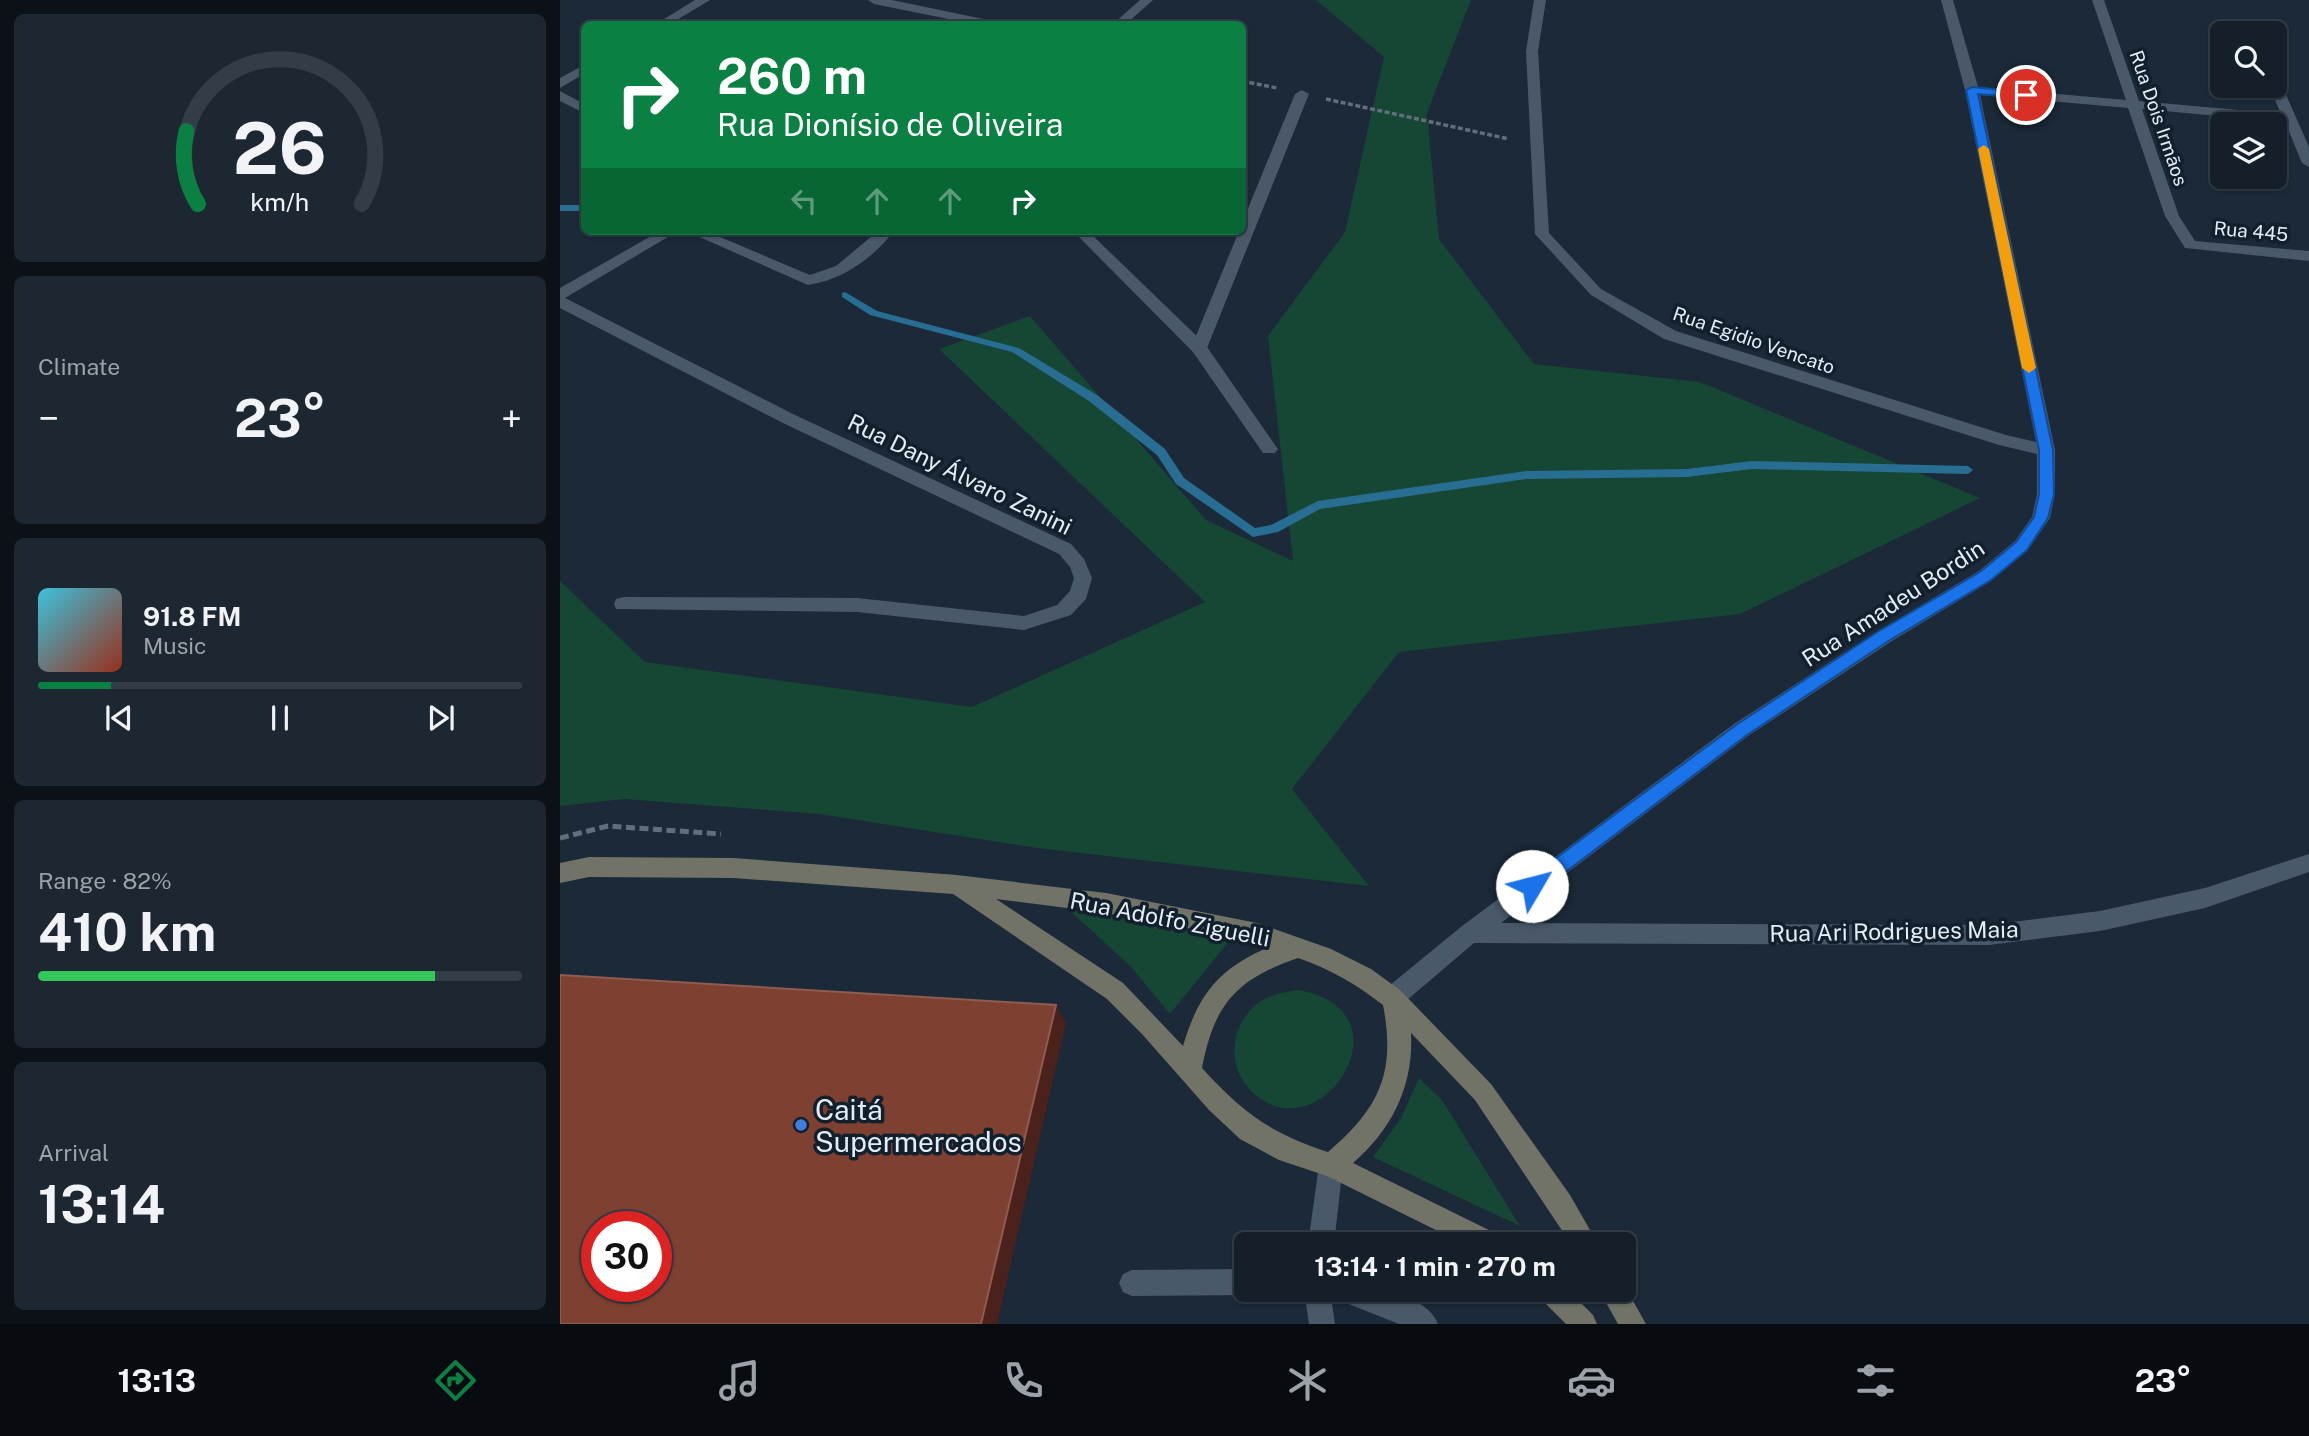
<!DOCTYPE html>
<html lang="en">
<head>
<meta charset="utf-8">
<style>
  body { margin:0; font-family:"Public Sans",sans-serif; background:#1d2732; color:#f1f3f6; height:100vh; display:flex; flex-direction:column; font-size:26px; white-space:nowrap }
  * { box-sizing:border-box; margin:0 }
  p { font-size:23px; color:#9da2a8 }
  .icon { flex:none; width:38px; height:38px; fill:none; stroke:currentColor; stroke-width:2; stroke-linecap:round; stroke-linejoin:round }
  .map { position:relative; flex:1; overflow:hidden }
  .drawer { display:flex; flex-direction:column; gap:14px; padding:14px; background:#0b1117; width:560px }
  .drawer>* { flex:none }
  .top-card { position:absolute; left:21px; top:21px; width:665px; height:214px; border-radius:10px; box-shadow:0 2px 5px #0004,0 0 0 2px #333d47; background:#0b8043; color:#fff; overflow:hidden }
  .tools { position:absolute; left:1650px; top:21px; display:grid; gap:14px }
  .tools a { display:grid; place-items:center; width:77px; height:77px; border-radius:10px; background:#141f2a; box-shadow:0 2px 5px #0004,0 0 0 2px #333d47; font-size:35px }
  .speed { position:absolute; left:21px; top:1211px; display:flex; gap:14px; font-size:35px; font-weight:700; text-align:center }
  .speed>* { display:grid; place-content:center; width:91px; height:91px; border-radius:50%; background:#141f2a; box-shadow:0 2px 5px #0004,0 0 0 2px #333d47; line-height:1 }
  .speed .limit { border:10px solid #d22; background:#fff; color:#111 }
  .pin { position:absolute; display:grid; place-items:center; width:60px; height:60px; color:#fff; margin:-30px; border:4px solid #fff; border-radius:50%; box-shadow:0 2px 7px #0007 }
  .me { position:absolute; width:77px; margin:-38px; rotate:53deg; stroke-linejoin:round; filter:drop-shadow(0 0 5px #0008) }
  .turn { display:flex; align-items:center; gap:24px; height:147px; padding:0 21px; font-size:32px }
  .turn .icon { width:91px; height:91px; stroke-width:2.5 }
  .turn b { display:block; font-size:49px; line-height:60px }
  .lanes { display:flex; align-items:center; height:66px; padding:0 21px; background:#0003; justify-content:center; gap:35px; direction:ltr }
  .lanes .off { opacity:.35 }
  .big { font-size:52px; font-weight:700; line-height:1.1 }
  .drawer .tile { flex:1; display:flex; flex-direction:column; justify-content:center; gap:10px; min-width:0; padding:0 24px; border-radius:10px; background:#1d2732 }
  .drawer .dial { align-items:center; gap:0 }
  .dial svg { height:182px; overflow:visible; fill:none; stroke:#333d47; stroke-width:7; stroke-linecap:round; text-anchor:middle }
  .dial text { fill:#f1f3f6; stroke:none }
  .song { display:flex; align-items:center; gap:21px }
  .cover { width:84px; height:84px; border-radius:10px; background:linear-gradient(135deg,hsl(190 70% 55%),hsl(10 70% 35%)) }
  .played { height:7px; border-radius:4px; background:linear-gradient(90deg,#0b8043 15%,#333d47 15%) }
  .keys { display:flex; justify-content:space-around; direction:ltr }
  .heat { display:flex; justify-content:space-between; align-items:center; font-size:38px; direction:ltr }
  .charge { height:10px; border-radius:5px; background:linear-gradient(90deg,#34c759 82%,#333d47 0) }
  .trip { position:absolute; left:674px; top:1232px; width:402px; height:70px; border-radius:10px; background:#141f2a; box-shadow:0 2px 5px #0004,0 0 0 2px #333d47; font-weight:700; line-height:70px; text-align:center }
  .dock { display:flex; height:112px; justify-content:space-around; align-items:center; background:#080c11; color:#9da2a8 }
  .dock .icon { width:49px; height:49px }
  .dock .on { color:#0b8043 }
  .dock b { font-size:32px; color:#f1f3f6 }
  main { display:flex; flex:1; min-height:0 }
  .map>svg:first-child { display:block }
</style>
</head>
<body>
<main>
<section class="drawer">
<div class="tile dial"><svg viewBox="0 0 100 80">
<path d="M14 69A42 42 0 1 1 86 69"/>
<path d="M14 69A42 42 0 0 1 9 37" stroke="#0b8043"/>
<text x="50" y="56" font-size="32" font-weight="700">26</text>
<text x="50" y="72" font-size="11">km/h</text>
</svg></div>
<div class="tile"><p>Climate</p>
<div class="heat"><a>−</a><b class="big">23°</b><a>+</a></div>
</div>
<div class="tile">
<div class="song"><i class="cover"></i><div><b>91.8 FM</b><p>Music</p></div></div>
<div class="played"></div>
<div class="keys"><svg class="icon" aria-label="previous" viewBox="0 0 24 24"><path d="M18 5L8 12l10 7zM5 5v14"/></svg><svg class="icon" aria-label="pause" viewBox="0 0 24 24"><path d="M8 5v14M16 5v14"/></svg><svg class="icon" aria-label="next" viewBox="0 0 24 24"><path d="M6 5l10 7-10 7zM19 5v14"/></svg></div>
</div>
<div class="tile"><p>Range · 82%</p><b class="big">410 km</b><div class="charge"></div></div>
<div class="tile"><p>Arrival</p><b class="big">13:14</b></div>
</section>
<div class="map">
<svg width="1749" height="1324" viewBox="0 0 1749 1324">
  <rect width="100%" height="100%" fill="#1b2938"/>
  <path fill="#164634" d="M 756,0 L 911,0 L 867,113 L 879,239 L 974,364 L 1140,382 L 1420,498 L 1180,614 L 839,652 L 732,789 L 809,886 L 477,848 L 259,814 L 64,799 L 0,806 L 0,581 L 85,662 L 412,707 L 645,602 L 379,349 L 470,316 L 646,520 L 733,561 L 708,336 L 785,232 L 824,57 Z
    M 505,906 L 670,940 L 610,1014 L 571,967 Z
    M 737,990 C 857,1009 759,1160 690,1090 C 665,1064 671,1021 701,1001 C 712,994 724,992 737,990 Z
    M 859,1078 L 882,1100 L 960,1226 L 813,1157 L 841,1118 Z"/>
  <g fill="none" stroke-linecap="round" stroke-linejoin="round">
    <path fill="#286d92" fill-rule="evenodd" d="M 0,205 L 24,205 L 24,211 L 0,211 Z
      M 285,292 L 317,311 L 459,348 L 537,395 L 605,449 L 624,478 L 695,528 L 711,525 L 758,501 L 966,471 L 1127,469 L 1192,461 L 1408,466 L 1413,470 L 1408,474 L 1192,469 L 1127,477 L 966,479 L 760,509 L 718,532 L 693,537 L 616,484 L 597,455 L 529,401 L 452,352 L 310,315 L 282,297 L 282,293 Z"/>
    <path stroke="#616e7b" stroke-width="3.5" stroke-dasharray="5 2.5" stroke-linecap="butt" d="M 682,81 L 717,88
      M 766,99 L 949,139"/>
    <path stroke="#616e7b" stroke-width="5" stroke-dasharray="9 4.5" stroke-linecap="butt" d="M 0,838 L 48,826 L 161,834"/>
    <path fill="#4a596a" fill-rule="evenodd" d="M 742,90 L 749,94 L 647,348 L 639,353 L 633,352 L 631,348 L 679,231 L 682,231 L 682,223 L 735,94 Z
      M 771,1153 L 780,1156 L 783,1165 L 774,1244 L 748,1244 L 759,1165 L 762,1156 Z
      M 686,1269 L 686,1290 L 696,1290 L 686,1295 L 572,1296 L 563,1292 L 559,1283 L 563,1274 L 572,1270 Z
      M 744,1290 C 780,1288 862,1284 878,1324 L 839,1324 L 771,1297 L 775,1324 L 749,1324 Z"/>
    <path fill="#4a596a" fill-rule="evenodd" d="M 135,0 L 150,0 L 110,24 L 96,24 Z
      M 308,0 L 332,0 L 428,20 L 434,24 L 413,24 L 314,4 Z
      M 580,0 L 593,0 L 566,24 L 553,24 Z
      M 974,0 L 986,0 L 978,51 L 989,233 L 1041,289 L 1116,331 L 1446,435 L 1476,442 L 1405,90 L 1381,0 L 1393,0 L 1418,87 L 1566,100 L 1532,0 L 1544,0 L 1579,101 L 1721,114 L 1709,86 L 1715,86 L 1715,80 L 1720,81 L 1749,147 L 1749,167 L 1742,163 L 1725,122 L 1582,109 L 1619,216 L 1635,241 L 1749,251 L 1749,261 L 1625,248 L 1605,216 L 1568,108 L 1420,95 L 1495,450 L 1495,494 L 1490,518 L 1467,551 L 1431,581 L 1332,641 L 1188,736 L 941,923 L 1429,925 L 1540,911 L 1645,888 L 1749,854 L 1749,872 L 1645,908 L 1540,931 L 1429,945 L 914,943 L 840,1006 L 832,1009 L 824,1006 L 821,998 L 824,990 L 902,926 L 1174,724 L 1318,631 L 1419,571 L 1455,541 L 1472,517 L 1477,494 L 1477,454 L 1439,445 L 1104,339 L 1031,295 L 975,234 L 966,51 Z
      M 1688,20 L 1692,21 L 1698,33 L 1686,33 L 1682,24 Z
      M 24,65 L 24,74 L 0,88 L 0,78 Z
      M 0,91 L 24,104 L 24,113 L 0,101 Z
      M 100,231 L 118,231 L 5,298 L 235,415 L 511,544 L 524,559 L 532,578 L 526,599 L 511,615 L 464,630 L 297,612 L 56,609 L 54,604 L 56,599 L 63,597 L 297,598 L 464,616 L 497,605 L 510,591 L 514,578 L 510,567 L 499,554 L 223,423 L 0,308 L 0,288 Z
      M 126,231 L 146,231 L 250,275 L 276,266 L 318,231 L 334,231 C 313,258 283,280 248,285 Z
      M 513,231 L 528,231 L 645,344 L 715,445 L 718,449 L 715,453 L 703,453 L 633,352 Z"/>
    <path fill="#727367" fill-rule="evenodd" d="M 29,857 L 173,858 L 397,875 L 546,893 L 697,923 L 771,949 L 811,969 L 840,990 L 931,1084 L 1010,1195 L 1038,1244 L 1011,1244 L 915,1100 L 851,1033 C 854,1085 832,1130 793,1163 L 939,1235 L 943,1244 L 904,1244 L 767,1176 L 719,1160 L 680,1139 L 649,1110 L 582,1034 L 547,999 L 393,894 L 173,878 L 29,877 L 0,883 L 0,863 ZM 436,899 L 546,913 L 648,932 L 709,947 C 659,968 638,995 623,1046 L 563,983 ZM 738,958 C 770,969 796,984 823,1005 C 836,1072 820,1108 768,1152 C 710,1133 683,1113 642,1068 C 654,1004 677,979 738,958 Z
      M 1064,1285 L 1086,1324 L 1058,1324 L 1039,1290 L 1064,1290 Z
      M 977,1290 L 1008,1290 L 1033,1315 L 1037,1324 L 1006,1324 L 981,1299 Z"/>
  </g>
  <path fill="#4a221b" d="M 496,1005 L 506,1023 L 437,1324 L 421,1324 Z"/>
  <path fill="#7e4131" stroke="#8e5c50" stroke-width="2" fill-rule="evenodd" d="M 0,975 L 496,1005 L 421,1324 L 0,1324 ZM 37,1227 L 96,1227 L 96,1286 L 37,1286 Z"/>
  <path fill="#1a73e8" stroke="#114b97" stroke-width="2" d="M 1412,87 L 1466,92 L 1471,95 L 1466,98 L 1418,94 L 1493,450 L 1494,494 L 1488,518 L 1467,550 L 1431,580 L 1330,640 L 1187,735 L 979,892 L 972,894 L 966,892 L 963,886 L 966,880 L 1176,725 L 1319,631 L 1420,572 L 1456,542 L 1474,517 L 1479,494 L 1479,450 L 1406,90 Z"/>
  <path fill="#f59e0b" d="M 1424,145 L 1429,149 L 1476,368 L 1469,373 L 1462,368 L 1418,149 Z"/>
  <circle fill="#3f7fe0" stroke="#121f2d" stroke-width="2.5" cx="241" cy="1125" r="7"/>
  <g text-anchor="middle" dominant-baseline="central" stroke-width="7" stroke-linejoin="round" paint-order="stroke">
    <g font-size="19" fill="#e4edf7" stroke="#121f2d">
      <text transform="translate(1599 118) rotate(71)">Rua Dois Irmãos</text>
      <text transform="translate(1691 231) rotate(5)">Rua 445</text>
      <text transform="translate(1194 340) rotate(19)">Rua Egidio Vencato</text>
    </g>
    <g font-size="23" fill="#e4edf7" stroke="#121f2d">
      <text transform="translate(400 474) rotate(26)">Rua Dany Álvaro Zanini</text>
      <text transform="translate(1333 603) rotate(-33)">Rua Amadeu Bordin</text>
      <text transform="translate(610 919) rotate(11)">Rua Adolfo Ziguelli</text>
      <text transform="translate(1334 931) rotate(-1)">Rua Ari Rodrigues Maia</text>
    </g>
    <g font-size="28" fill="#e4edf7" stroke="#121f2d" text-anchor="start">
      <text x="255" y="1109">Caitá<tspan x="255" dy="32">Supermercados</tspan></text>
    </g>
  </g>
</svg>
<div class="tools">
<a><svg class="icon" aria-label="search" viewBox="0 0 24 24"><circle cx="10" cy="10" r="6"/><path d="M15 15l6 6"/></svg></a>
<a><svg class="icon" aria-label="layers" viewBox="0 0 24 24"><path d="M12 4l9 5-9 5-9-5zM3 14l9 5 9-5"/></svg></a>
</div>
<div class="speed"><div class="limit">30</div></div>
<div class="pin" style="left:1466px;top:95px;background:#d93025"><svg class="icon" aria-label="arrive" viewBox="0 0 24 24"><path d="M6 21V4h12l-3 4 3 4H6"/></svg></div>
<svg class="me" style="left:972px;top:886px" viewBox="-20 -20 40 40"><circle r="19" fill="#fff"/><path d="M0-13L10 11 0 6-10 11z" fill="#1a73e8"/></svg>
<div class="trip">13:14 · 1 min · 270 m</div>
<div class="top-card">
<div class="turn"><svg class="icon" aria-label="right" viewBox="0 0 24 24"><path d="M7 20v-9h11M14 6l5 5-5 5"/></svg><div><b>260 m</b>Rua Dionísio de Oliveira</div></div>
<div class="lanes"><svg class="icon off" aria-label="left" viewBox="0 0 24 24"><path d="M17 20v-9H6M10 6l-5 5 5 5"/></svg><svg class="icon off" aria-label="ahead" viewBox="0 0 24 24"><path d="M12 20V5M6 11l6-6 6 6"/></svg><svg class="icon off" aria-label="ahead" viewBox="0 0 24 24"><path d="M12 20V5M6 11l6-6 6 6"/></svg><svg class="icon" aria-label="right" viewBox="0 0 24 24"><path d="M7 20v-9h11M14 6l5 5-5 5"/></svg></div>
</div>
</div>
</main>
<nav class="dock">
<b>13:13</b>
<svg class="icon on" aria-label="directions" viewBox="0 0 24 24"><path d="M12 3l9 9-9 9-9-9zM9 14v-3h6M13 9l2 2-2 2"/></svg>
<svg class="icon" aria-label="music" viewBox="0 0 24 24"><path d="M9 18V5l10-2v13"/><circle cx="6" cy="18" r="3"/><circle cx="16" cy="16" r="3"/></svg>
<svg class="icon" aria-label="phone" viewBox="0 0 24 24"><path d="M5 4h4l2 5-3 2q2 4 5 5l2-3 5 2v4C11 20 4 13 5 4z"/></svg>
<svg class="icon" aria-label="climate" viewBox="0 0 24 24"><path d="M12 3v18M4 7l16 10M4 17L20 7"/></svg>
<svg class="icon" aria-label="car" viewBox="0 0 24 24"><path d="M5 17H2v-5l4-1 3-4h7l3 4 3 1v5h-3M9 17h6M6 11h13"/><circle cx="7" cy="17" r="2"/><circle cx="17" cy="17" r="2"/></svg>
<svg class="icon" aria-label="filters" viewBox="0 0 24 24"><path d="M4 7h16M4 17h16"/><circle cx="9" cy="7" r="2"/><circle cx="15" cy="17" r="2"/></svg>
<b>23°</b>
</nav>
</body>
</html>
